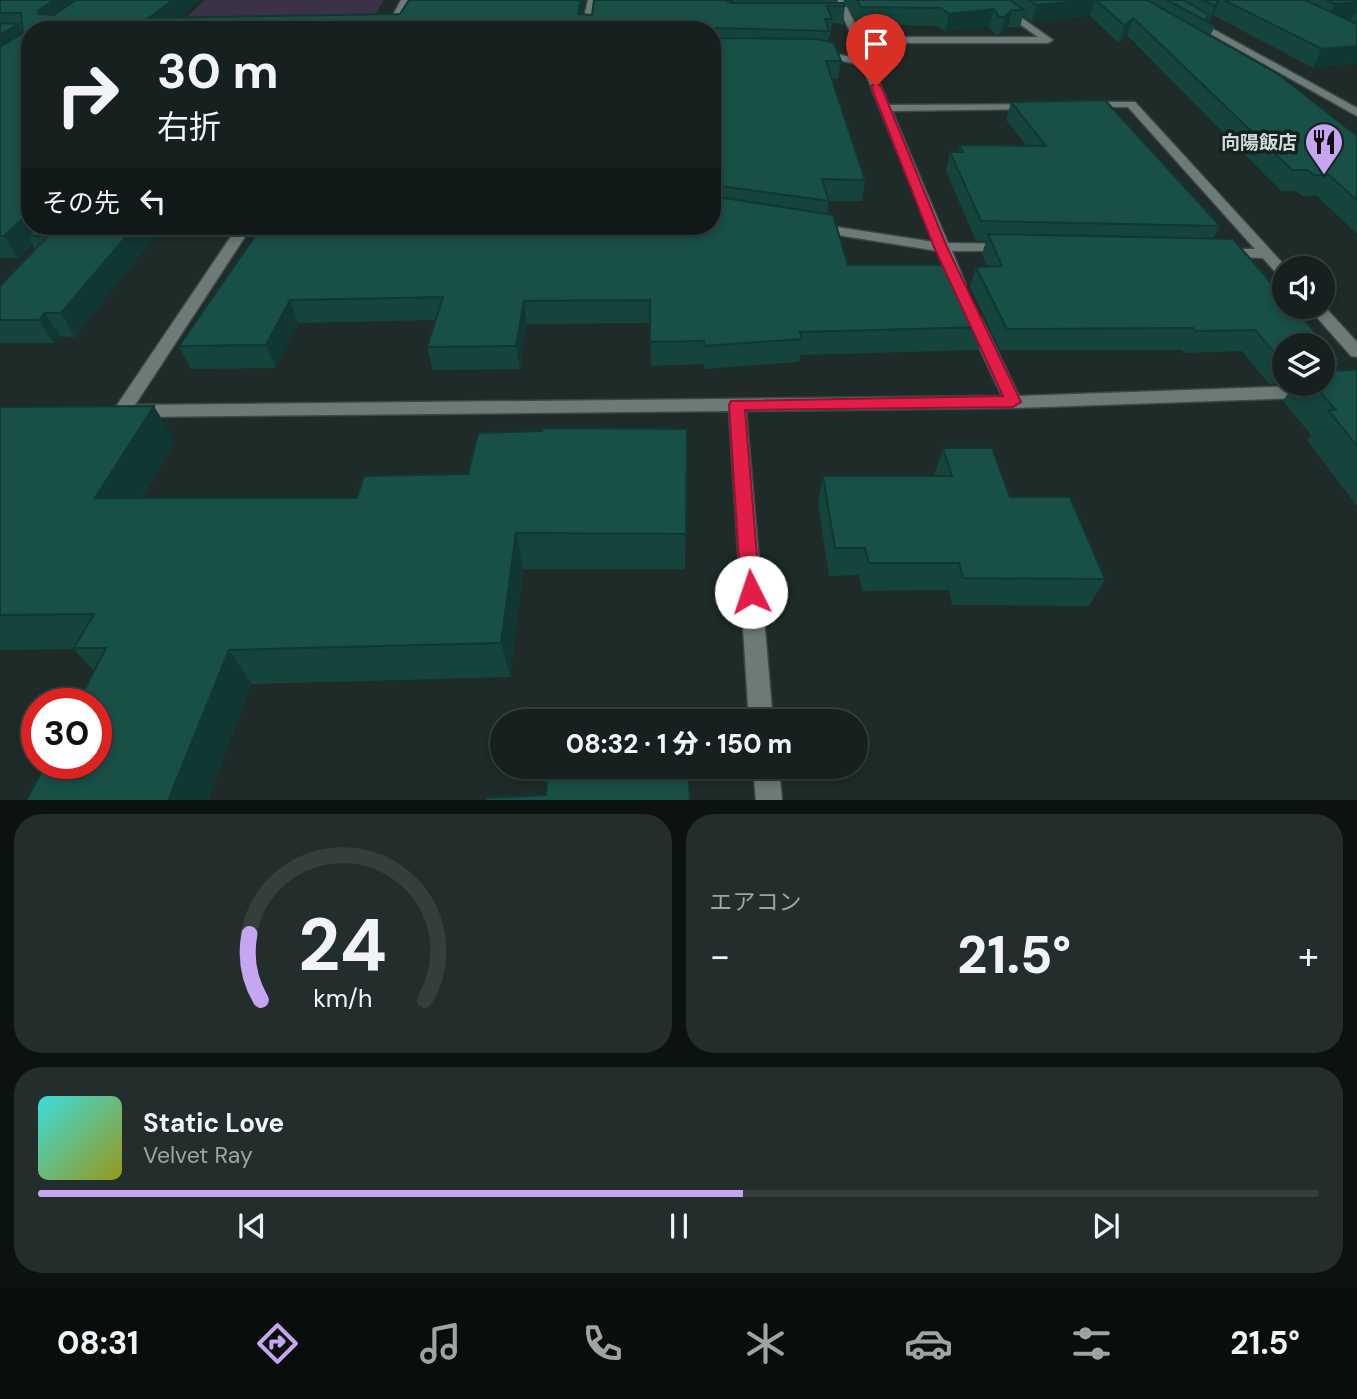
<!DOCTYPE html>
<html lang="ja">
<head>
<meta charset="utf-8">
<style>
  body { margin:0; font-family:"DM Sans","Noto Sans JP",sans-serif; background:#232d2c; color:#f1f3f6; height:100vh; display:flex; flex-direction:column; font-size:26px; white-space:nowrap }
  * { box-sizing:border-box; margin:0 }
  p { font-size:23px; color:#9ea3a4 }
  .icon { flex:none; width:38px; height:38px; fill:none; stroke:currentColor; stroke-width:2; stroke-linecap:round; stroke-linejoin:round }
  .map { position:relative; height:800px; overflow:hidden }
  .drawer { display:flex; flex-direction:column; gap:14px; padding:14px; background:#0c1211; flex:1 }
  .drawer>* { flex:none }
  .guide { position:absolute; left:21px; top:21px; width:700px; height:214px; border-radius:28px; box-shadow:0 4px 10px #0003,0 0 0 2px #353e3d; background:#16201f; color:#f1f3f6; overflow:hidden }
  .tools { position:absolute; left:1272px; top:256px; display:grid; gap:14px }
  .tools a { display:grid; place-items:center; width:63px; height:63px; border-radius:50%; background:#16201f; box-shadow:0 4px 10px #0003,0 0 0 2px #353e3d; font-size:35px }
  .speed { position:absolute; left:21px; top:688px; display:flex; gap:14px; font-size:35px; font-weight:700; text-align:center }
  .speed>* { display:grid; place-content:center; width:91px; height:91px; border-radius:50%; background:#16201f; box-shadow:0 4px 10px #0003,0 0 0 2px #353e3d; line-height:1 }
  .speed .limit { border:10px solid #d22; background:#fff; color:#111 }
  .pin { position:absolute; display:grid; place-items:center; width:60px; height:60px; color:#fff; margin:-72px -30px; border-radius:50% 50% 50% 0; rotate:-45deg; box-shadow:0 0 7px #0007 }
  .pin .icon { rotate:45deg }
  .me { position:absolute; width:77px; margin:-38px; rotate:356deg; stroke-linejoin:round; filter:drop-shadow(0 0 5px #0008) }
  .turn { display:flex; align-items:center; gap:24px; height:147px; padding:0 21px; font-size:32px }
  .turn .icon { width:91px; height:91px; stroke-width:2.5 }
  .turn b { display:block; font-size:49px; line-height:60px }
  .then { display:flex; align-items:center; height:66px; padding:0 21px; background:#0003; gap:14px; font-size:26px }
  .big { font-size:52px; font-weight:800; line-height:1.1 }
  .drawer .card { flex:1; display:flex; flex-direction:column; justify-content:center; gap:10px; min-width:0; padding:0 24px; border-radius:28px; background:#232d2c }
  .drawer .dial { align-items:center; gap:0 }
  .dial svg { height:182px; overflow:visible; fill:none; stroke:#353e3d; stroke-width:7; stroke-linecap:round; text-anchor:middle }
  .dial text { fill:#f1f3f6; stroke:none }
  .song { display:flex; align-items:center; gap:21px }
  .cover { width:84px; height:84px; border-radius:10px; background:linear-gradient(135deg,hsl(180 70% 55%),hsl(60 70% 35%)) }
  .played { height:7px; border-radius:4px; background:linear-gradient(90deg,#c6a6f0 55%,#353e3d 55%) }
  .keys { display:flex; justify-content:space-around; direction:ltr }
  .heat { display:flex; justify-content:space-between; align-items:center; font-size:38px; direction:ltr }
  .drawer .tiles { flex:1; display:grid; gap:14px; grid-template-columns:1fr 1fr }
  .card:last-child { grid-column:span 2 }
  .trip { position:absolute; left:490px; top:709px; width:378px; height:70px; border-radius:35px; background:#16201f; box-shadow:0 4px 10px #0003,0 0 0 2px #353e3d; font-weight:800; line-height:70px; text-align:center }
  .tab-bar { display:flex; height:112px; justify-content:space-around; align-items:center; background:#090d0c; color:#9ea3a4 }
  .tab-bar .icon { width:49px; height:49px }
  .tab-bar .selected { color:#c6a6f0 }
  .tab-bar b { font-size:32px; color:#f1f3f6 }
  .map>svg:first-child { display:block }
</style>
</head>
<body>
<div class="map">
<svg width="1357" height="801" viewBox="0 0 1357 801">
  <rect width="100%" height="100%" fill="#1e2b29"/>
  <path fill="#3b3248" d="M 205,0 L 384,0 L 369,25 L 174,28 Z"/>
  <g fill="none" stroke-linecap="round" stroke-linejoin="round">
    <defs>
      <path id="minor" d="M 401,0 L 409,0 L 395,30 L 385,30 Z
        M 588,0 L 596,0 L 591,30 L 581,30 Z
        M 835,0 L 843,0 L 862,37 L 1038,37 L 986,0 L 996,0 L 1053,40 L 1048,43 L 859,43 L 854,40 Z
        M 1150,0 L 1160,0 L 1357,108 L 1357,116 Z
        M 817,50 L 870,61 L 889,105 L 1038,104 L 1040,106 L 1034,109 L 892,111 L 948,243 L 1008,244 L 1015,248 L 1013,251 L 952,251 L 966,285 L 959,289 L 952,285 L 938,251 L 812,231 L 812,225 L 817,224 L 934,242 L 862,65 L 814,55 L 814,51 Z
        M 1086,102 L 1135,102 L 1287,268 L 1284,268 L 1284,277 L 1279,276 L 1263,258 L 1217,256 L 1217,250 L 1222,249 L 1255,249 L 1128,107 L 1082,107 L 1082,103 Z
        M 238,226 L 252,226 L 135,405 L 1002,396 L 965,317 L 973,312 L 981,317 L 1019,396 L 1357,384 L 1357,396 L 1013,408 L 746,411 L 773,721 L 749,721 L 729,411 L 136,417 L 129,414 L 121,418 L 115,416 L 112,412 L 115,408 Z
        M 1323,305 L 1357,342 L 1357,357 L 1351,356 L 1307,306 Z
        M 753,766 L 779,766 L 782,801 L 756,801 Z"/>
    </defs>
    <use href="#minor" stroke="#3c4846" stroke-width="3"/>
    <use href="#minor" fill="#6c7b78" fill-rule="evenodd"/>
  </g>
  <path fill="#15443d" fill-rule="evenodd" d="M 0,0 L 179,18 L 592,15 L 734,3 L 733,0 L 838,0 L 837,3 L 845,6 L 843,24 L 832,23 L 830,37 L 828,37 L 828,42 L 841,61 L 838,79 L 832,79 L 865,180 L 862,201 L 829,201 L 827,214 L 848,265 L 985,327 L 978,350 L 800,355 L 799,362 L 704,369 L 704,364 L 651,366 L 650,323 L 527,324 L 520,369 L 433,370 L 427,347 L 435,320 L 298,323 L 276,368 L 191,369 L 179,346 L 262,226 L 712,226 L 712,30 L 30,30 L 30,226 L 163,226 L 75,337 L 60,336 L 54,343 L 0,343 L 0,286 L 35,249 L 32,244 L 18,258 L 0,258 Z
    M 844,0 L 1357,0 L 1357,63 L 1313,68 L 1213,15 L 1209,21 L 1215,26 L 1210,36 L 1357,136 L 1357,234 L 1317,196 L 1302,196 L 1296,191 L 1281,191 L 1127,35 L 1119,43 L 1090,16 L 1032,22 L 1023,16 L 1020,27 L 1008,27 L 1000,34 L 995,34 L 989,27 L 945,31 L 938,26 L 858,24 Z
    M 1011,102 L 1220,226 L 1213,239 L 1340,361 L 1334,371 L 1357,370 L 1357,506 L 1307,440 L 1311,435 L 1283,401 L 1294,384 L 1269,384 L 1242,351 L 1184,353 L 1182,350 L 1000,350 L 970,287 L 976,267 L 987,266 L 982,254 L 986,241 L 976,241 L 946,171 L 950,152 L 958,152 L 959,145 L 1026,145 L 1006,120 ZM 1284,345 L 1323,345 L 1323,383 L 1284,383 Z
    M 0,407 L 175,441 L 142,498 L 357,498 L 687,429 L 685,569 L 523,569 L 510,677 L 252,684 L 94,671 L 74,649 L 0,650 Z
    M 943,448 L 1010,497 L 1105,579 L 1089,606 L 952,605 L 949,590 L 862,591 L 859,575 L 829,576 L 818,504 L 823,476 L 934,476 Z"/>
  <path fill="#113732" d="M 55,0 L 88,0 L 48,28 L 38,14 L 39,10 Z
    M 173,0 L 201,0 L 164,30 L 149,18 Z
    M 581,0 L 585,0 L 579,30 L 578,14 Z
    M 1089,0 L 1095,0 L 1090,16 L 1032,22 L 1037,5 Z
    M 1219,0 L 1213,15 L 1208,23 L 1215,6 Z
    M 1357,2 L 1357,13 L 1355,12 L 1351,19 L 1326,21 L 1335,4 Z
    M 994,9 L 989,27 L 945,31 L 949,14 Z
    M 1012,10 L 1008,27 L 1000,34 L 1005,17 Z
    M 1133,18 L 1127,35 L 1119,43 L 1125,26 Z
    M 18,24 L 27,42 L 0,59 L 0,35 Z
    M 1357,46 L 1357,63 L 1313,68 L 1322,49 Z
    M 30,212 L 30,226 L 51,226 L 28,236 L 32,244 L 18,258 L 4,236 Z
    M 135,226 L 163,226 L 75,337 L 61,313 Z
    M 290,300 L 298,323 L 276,368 L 266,345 Z
    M 524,301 L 527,324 L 520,369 L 516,346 Z
    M 45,313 L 60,336 L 54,343 L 39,320 Z
    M 154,406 L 175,441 L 120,534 L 95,498 Z
    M 516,533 L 523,569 L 510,677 L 501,643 Z
    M 229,650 L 252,684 L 208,801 L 168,801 Z"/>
  <path fill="#184f47" stroke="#113732" stroke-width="2" d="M 0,0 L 55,0 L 39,10 L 38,14 L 54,15 L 76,0 L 173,0 L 149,18 L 400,14 L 409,0 L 581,0 L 578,14 L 592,15 L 594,0 L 725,0 L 731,3 L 844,3 L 845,6 L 827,6 L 832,19 L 825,19 L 829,31 L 712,28 L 710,30 L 30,30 L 30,212 L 4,236 L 0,236 L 0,47 L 23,33 L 21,13 L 0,13 Z
    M 857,0 L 1010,0 L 1024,10 L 1012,10 L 1005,17 L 999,17 L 994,9 L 949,14 L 941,8 L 861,7 Z
    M 1029,0 L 1089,0 L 1037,5 Z
    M 1096,0 L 1147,0 L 1278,74 L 1357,136 L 1357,200 L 1329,175 L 1314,175 L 1307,170 L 1292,170 L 1133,18 L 1125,26 Z
    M 1167,0 L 1183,0 L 1209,15 L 1206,19 L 1215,26 Z
    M 1203,0 L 1219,0 L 1215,6 Z
    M 1224,0 L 1305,0 L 1357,24 L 1357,46 L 1322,49 Z
    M 1326,0 L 1357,0 L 1357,2 L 1335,4 Z
    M 0,23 L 18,24 L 0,35 Z
    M 712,38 L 817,39 L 834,43 L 841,61 L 826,61 L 865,180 L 822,179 L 829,201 L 712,185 Z
    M 1105,100 L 1220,226 L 981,221 L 950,152 L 963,152 L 959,145 L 1046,146 L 1011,102 Z
    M 712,196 L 833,215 L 848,265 L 955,265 L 985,327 L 800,332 L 802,339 L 705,346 L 704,341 L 650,342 L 650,300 L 524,301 L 516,346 L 427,347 L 443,297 L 290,300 L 266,345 L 179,346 L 262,226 L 712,226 Z
    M 37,226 L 135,226 L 61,313 L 45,313 L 39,320 L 0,320 L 0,286 L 48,236 L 28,236 Z
    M 988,234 L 1233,239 L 1284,298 L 1284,306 L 1292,306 L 1340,361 L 1323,362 L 1323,345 L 1284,345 L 1284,363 L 1283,363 L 1255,330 L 1195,331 L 1193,328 L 1007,329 L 976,267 L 1002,266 Z
    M 1357,370 L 1357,446 L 1328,410 L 1336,410 L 1312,383 L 1323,383 L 1323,371 Z
    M 154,406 L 95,498 L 357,498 L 364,476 L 468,474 L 478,433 L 542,431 L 542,428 L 687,429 L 686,534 L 516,533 L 501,643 L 229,650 L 168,801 L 26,801 L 46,763 L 96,763 L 96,704 L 77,704 L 106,648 L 74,648 L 94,614 L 0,615 L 0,407 Z
    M 943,448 L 992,448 L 1010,497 L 1070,497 L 1105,579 L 963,578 L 959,563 L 869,563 L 865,548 L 835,548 L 823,476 L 952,476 Z
    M 548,766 L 688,766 L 690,801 L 485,801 L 486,798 L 546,795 Z"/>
  <path fill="#e11d48" stroke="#92132f" stroke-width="2" d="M 876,83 L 881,86 L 947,247 L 1021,402 L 1013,407 L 745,410 L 760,592 L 758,597 L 744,597 L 741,592 L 729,405 L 731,401 L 1003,396 L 934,247 L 871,86 Z"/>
  <defs>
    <symbol id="restaurant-pin" viewBox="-11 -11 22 30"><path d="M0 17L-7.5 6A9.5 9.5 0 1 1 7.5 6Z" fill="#c6a6f0" stroke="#15221f"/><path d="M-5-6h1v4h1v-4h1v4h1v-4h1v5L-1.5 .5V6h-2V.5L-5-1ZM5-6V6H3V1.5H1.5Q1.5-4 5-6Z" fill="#111"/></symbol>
  </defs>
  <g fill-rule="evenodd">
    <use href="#restaurant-pin" x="1302" y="120" width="44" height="60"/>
  </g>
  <g text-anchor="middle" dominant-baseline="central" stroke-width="7" stroke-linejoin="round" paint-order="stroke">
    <g font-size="19" font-weight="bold" fill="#d3dbd9" stroke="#15221f" text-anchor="end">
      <text x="1297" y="142">向陽飯店</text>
    </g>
  </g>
</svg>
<div class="tools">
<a><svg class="icon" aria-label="sound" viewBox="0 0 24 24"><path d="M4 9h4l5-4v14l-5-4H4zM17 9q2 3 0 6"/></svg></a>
<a><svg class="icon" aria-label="layers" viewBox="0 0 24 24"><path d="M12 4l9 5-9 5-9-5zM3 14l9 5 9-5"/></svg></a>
</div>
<div class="speed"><div class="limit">30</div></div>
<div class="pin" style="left:876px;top:86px;background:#d93025"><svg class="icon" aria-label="arrive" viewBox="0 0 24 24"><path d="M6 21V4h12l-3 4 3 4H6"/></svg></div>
<svg class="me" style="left:751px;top:592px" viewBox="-20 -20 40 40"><circle r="19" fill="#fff"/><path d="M0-13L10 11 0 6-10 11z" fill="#e11d48"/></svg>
<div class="trip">08:32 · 1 分 · 150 m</div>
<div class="guide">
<div class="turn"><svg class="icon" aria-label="right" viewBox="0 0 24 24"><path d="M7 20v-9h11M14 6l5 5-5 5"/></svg><div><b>30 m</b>右折</div></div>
<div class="then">その先<svg class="icon" aria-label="left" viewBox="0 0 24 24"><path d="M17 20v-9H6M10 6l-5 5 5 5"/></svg></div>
</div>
</div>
<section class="drawer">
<div class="tiles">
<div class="card dial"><svg viewBox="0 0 100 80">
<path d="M14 69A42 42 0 1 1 86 69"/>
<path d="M14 69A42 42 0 0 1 9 40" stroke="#c6a6f0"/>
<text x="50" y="56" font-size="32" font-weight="700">24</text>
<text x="50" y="72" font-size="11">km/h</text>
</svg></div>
<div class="card"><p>エアコン</p>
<div class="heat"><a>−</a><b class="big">21.5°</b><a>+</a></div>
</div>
<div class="card">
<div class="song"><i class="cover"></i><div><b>Static Love</b><p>Velvet Ray</p></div></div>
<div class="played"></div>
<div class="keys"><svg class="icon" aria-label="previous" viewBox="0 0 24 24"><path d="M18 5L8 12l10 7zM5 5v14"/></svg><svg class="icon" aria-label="pause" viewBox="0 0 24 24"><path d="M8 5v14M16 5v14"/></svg><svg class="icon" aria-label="next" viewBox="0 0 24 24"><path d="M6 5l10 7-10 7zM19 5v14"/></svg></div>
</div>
</div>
</section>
<nav class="tab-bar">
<b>08:31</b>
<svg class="icon selected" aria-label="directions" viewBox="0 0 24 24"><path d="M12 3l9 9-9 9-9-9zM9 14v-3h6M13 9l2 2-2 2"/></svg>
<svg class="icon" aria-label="music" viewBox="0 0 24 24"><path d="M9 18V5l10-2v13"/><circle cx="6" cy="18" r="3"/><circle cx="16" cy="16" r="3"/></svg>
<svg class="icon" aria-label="phone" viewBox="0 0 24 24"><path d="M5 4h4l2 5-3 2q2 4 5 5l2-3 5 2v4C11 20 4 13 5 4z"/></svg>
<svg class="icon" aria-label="climate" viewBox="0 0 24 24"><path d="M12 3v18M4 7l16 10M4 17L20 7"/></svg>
<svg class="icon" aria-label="car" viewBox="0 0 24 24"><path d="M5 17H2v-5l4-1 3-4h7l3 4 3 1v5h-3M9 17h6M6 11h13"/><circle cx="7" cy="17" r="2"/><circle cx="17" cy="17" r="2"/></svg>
<svg class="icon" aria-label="filters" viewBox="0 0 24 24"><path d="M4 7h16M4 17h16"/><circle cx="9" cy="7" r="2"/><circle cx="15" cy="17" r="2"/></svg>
<b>21.5°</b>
</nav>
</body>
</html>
